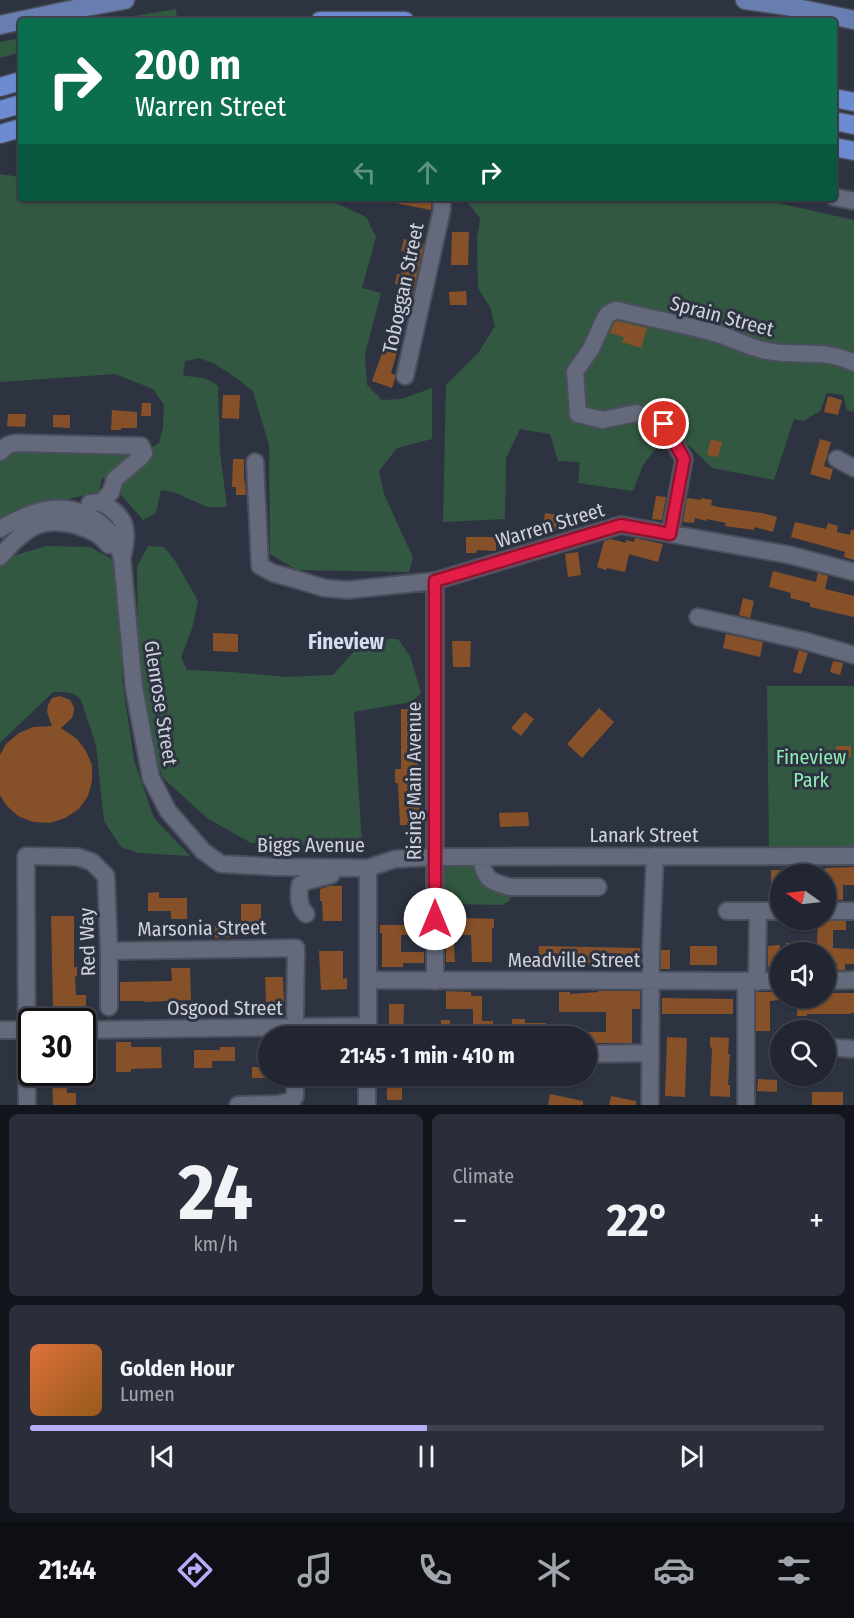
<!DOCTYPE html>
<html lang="en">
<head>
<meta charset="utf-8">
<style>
  body { margin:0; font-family:"Fira Sans Condensed",sans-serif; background:#2a2e3a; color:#f1f3f6; height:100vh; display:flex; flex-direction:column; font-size:22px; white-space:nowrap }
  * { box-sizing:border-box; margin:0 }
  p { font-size:20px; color:#a2a5ac }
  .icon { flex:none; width:33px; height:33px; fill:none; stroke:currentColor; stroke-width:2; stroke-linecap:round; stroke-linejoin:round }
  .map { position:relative; height:1105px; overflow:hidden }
  .side { display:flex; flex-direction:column; gap:9px; padding:9px; background:#13151c; flex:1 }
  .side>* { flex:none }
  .hud { position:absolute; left:18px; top:18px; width:819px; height:183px; border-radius:6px; box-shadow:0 2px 4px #0004,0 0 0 2px #3f434d; background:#0b6e4f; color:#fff; overflow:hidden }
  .needle { width:39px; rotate:284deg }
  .fabs { position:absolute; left:770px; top:864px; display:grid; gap:12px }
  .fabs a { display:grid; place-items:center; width:66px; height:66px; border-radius:50%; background:#222632; box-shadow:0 2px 4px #0004,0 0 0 2px #3f434d; font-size:30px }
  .speed { position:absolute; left:18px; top:1008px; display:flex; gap:12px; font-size:30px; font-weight:700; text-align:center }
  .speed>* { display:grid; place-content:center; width:78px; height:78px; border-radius:50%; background:#222632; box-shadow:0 2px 4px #0004,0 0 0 2px #3f434d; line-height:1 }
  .speed .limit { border:3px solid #111; border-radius:9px; background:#fff; color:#111 }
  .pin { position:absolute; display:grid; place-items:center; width:51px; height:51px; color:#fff; margin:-26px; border:3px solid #fff; border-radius:50%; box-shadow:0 2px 6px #0007 }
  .me { position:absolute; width:66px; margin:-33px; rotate:0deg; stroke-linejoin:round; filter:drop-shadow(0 0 4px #0008) }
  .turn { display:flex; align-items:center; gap:21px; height:126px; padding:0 18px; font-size:27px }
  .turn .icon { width:78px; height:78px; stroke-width:2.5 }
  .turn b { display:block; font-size:42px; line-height:51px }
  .lanes { display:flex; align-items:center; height:57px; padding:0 18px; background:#0003; justify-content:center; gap:30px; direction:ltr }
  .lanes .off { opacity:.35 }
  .big { font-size:45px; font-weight:700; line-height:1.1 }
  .side .widget { flex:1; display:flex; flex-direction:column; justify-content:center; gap:9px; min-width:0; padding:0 21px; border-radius:9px; background:#2a2e3a }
  .side .dial { align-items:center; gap:0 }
  .dial b { font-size:78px; line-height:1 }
  .song { display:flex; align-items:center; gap:18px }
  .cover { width:72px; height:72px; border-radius:9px; background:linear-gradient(135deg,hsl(20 70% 55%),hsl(30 70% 35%)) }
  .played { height:6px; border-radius:3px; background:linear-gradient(90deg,#b6acf8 50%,#3f434d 50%) }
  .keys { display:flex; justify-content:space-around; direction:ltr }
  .heat { display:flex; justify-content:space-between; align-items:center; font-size:33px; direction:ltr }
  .side .tiles { flex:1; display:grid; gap:9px; grid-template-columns:1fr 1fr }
  .widget:last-child { grid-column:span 2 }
  .trip { position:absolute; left:258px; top:1026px; width:339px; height:60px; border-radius:30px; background:#222632; box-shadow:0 2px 4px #0004,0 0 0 2px #3f434d; font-weight:700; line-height:60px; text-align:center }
  .tabs { display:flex; height:96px; justify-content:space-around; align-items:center; background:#0e0f14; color:#a2a5ac }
  .tabs .icon { width:42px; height:42px }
  .tabs .selected { color:#b6acf8 }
  .tabs b { font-size:27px; color:#f1f3f6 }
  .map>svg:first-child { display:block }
</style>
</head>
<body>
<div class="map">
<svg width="854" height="1105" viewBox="0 0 854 1105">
  <rect width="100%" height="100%" fill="#2e3342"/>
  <path fill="#335841" d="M 176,9 L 177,18 L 160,21 L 104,21 Z
    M 21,38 L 21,52 L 0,58 L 0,42 Z
    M 0,174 L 21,177 L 21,198 L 325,198 L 366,217 L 376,237 L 362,288 L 381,293 L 365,354 L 367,385 L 382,400 L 402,399 L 432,388 L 432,439 L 397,448 L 379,471 L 384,494 L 413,558 L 409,572 L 297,570 L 270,554 L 269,445 L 253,391 L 235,377 L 215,364 L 199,358 L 185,361 L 183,375 C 199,379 204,375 218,386 L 220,452 L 227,507 L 207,507 L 176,493 L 161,490 L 156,513 L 143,520 L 109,481 L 102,478 L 99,492 L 73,498 L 42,503 L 0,524 L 0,445 L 8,452 L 143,453 L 159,443 L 163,428 L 164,405 L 153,389 L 115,374 L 0,382 Z
    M 464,198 L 755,198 L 854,220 L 854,412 L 847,410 L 843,395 L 827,393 L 820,411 L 803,421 L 794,419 L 774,480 L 712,468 L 689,445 L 657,447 L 643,465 L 633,491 L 578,483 L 580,462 L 558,461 L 550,434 L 520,429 L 506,458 L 505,519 L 443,522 L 446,385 L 479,352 L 495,326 L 490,307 L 478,288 L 477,240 L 480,218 Z
    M 46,546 L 90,547 L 117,562 L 121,606 L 122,679 L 134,760 L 154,818 L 190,856 L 138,853 L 121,847 L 104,821 L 96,745 L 81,700 C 74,691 64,692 53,692 L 0,743 L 0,565 L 6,558 Z
    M 148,546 L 164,547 L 176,562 L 198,601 L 192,629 L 181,657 L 187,670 L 232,672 L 285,677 L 333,675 L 365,639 L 398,639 L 410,656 L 421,693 L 411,702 L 354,712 L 362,846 L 251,843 L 207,818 L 163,778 L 146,729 L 138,643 L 137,566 Z
    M 767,686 L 854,686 L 854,850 L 769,850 Z
    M 449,864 L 476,864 L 510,890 L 510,900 L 502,905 L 452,904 C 448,902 446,902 444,898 C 440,888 441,870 449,864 Z"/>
  <path fill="#865128" d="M 390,198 L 432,198 L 431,210 L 390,202 Z
    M 452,232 L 469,232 L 468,265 L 451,265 Z
    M 404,239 L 424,244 L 412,296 L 400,294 L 402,286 L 395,284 L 397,274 L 401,275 L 407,252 L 401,251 Z
    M 466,291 L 467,305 L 450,305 L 449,292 Z
    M 617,321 L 647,328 L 641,348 L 622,342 L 624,337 L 610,333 L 614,323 Z
    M 384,348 L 397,352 L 391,373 L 395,375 L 395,379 L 392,388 L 372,381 Z
    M 223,395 L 240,395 L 239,419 L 222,418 Z
    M 828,396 L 842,400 L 838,415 L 824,412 Z
    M 142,403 L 151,403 L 151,416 L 141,416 Z
    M 112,410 L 137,412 L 137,428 L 121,428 L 121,430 L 111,430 Z
    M 8,414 L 26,414 L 25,427 L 7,426 Z
    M 53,415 L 70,415 L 70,428 L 53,427 Z
    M 711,439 L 722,442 L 718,457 L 707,455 Z
    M 820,439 L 831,442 L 824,466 L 833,469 L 830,480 L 810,474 Z
    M 233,459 L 244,459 L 244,481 L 245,481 L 246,495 L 236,495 L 236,487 L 232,487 Z
    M 656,496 L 666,497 L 662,520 L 652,519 Z
    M 687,498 L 701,500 L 701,498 L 712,500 L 711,505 L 718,507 L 762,513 L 777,517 L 773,532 L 754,527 L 754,530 L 725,526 L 726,523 L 707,519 L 707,521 L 695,518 L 694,523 L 683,522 Z
    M 545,513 L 558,515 L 555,534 L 542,532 Z
    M 795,522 L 826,529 L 828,523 L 838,526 L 837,532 L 850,535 L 851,530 L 854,530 L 854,560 L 844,557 L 845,552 L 791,537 Z
    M 466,537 L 496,537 L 496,551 L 477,550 L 476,553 L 466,553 Z
    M 635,538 L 663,544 L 658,562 L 629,554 L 625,572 L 607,568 L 606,570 L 597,567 L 604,541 L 611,539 L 626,543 L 626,540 L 634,542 Z
    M 578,552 L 581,575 L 568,577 L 565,554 Z
    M 773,571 L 816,582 L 818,573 L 828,576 L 825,589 L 854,596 L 854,617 L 810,607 L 810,603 L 790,598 L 791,593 L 769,587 Z
    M 743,598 L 754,601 L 750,618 L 739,615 Z
    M 213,633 L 238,634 L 238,652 L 213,651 Z
    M 726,634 L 763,642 L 760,657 L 723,648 Z
    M 452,641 L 471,641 L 470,667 L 453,667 Z
    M 799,650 L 808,653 L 801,674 L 793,672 Z
    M 833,661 L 843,663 L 840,675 L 830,672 Z
    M 60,696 L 70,700 L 74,707 L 74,711 L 72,718 L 61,728 L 77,739 L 86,751 L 92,765 L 92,781 L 88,796 L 79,809 L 65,818 L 50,823 L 33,822 L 18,816 L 6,805 L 0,795 L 0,755 L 6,744 L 19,733 L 33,727 L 52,726 L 47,712 L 48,705 L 52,698 Z
    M 599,708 L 614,722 L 582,758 L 567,744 Z
    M 401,709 L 421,709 L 421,721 L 419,721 L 418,760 L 419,815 L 421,815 L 421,825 L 400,825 L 398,783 L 395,783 L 395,769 L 401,769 Z
    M 525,712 L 534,719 L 521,736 L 511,728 Z
    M 836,746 L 851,746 L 851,757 L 837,757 Z
    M 528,812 L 529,826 L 500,827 L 499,813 Z
    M 854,867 L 854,885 L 843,885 L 843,900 L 832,900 L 831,881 L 825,881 L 825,868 Z
    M 771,870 L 780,870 L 780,889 L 771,889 Z
    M 330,886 L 342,886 L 342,921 L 323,921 L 322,901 L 320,901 L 320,889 Z
    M 159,892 L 159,898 L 187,898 L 187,919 L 171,919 L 171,911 L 148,911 L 148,893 Z
    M 241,904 L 261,904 L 261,929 L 241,929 Z
    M 51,916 L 74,916 L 74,967 L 77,967 L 77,976 L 75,976 L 76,995 L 86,995 L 86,1007 L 53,1007 Z
    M 467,918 L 494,919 L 494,928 L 492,928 L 492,962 L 472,962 L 471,935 L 453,935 L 453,919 Z
    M 818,920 L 825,921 L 846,921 L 846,930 L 833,930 L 833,948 L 854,949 L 854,964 L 845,964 L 845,970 L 837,970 L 837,963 L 827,963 L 827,952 L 786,952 L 786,943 L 817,943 Z
    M 380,925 L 423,925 L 423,934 L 401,935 L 401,952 L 424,952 L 424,963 L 403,963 L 403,967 L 382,967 L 382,933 L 380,933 Z
    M 215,926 L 236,926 L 236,937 L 215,938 Z
    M 446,944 L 454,944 L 455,962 L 446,962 Z
    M 780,945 L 780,967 L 768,967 L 768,946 Z
    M 539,946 L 640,948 L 640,965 L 538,965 Z
    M 690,946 L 717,946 L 717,965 L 690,965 Z
    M 661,950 L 670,950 L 670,969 L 661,969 Z
    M 319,951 L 343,951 L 343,979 L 347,978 L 347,989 L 321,990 Z
    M 171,968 L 190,968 L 191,1000 L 144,1002 L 144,1001 L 120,1001 L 120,982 L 172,981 Z
    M 265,977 L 283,977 L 284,1002 L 266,1002 Z
    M 446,991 L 471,992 L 471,996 L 482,996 L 482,1021 L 493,1021 L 493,1036 L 441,1036 L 441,1020 L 450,1020 L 450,1026 L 473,1026 L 473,1009 L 446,1009 Z
    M 598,991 L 640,991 L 640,1009 L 632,1009 L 632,1043 L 586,1043 L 586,1032 L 606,1032 L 606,1012 L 559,1012 L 559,992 L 570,992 L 570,994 L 598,992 Z
    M 756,992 L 780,992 L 780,1000 L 770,1001 L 770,1031 L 756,1031 Z
    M 825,993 L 854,993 L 854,1013 L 850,1013 L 850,1014 L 807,1014 L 807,1016 L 797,1016 L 797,998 L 825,998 Z
    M 662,998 L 733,999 L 733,1014 L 662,1014 Z
    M 389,1004 L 404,1004 L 403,1036 L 389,1036 Z
    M 512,1019 L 525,1019 L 525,1023 L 546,1023 L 546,1036 L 512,1036 Z
    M 667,1037 L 687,1038 L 685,1097 L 665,1096 Z
    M 710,1037 L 729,1038 L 728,1054 L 730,1054 L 728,1085 L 730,1085 L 730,1097 L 710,1096 L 712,1048 L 710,1047 Z
    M 116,1042 L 131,1042 L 131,1047 L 161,1047 L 162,1068 L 131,1069 L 131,1072 L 116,1072 Z
    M 220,1047 L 235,1047 L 235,1061 L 212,1061 L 212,1068 L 194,1068 L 194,1050 L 220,1050 Z
    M 252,1067 L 265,1067 L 265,1078 L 252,1078 Z
    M 52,1072 L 66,1072 L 67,1093 L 76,1093 L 76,1105 L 53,1105 Z
    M 758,1079 L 777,1080 L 777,1092 L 757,1091 Z
    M 387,1083 L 402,1083 L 402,1100 L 387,1100 Z
    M 812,1092 L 843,1092 L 843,1105 L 812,1105 Z
    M 550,1094 L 583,1101 L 583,1105 L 548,1105 Z
    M 611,1096 L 636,1101 L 636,1105 L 609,1105 Z"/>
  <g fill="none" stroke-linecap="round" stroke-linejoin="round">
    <defs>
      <path id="minor" d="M 834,197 L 854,201
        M 405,376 L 442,209 L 442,198
        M 0,452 L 8,445 L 15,443 L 141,446 L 144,453 L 141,457 L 115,479 L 111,492 L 101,503
        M 837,459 L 854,468
        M 255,462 L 260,566 L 273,573 L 298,580 L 324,588 L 347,590 L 435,581 L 621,525 L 790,555 L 854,572
        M 90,503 C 93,503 97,502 100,503 C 109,505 121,516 124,525 C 127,534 125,545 123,554
        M 0,529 C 16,520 33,511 52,509 C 77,506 102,520 116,540 C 119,545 120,552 122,558 L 134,688 L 151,778 L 168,811 L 203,851 L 221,864 L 277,867 L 368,868 L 395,859 L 434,857 L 854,856
        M 670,534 L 684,459 L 664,425 L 636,413 L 603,420 L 578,414 L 575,372 L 591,349 L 605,318 L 608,314 L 616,310 C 648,318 683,324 715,333 C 733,338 750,348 767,351 C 797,357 825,348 854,363
        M 0,557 C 10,545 21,533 35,526 C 54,518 78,524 95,533 C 100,535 105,541 109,545
        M 698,617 L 805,641 L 854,655
        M 482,857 C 483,879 490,882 510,887 L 598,887
        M 727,911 L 780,911
        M 825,911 L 854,911
        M 306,914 C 298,906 298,896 300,885 L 307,881 L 331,875
        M 109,951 L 296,948 L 295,1016
        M 368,980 L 780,981
        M 435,981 L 435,581
        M 825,981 L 854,980
        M 757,982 L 758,911
        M 0,1030 L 32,1030
        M 82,1030 L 368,1026
        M 368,1036 L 368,868
        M 825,1047 L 854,1049
        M 586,1054 L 650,1053
        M 27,1105 L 26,856 L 78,857 L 92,862 L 106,876 L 109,951 L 109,1007
        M 238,1105 L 279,1104 L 293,1100 L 295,1096 L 295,1076
        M 367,1105 L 367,1076
        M 650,1105 L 651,948 L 655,856
        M 746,1105 L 746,982"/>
      <path id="major" d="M 745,0 L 787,6 L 854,20
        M 0,25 L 75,9 L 125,0"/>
      <path id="highway" d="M 320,21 L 405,21
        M 0,87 L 21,81
        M 834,98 L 854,102
        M 0,110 L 21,104
        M 834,121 L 854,125
        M 0,134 L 21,128
        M 834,147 L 854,151"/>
    </defs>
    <use href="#minor" stroke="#4a4f5b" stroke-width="20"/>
    <use href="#major" stroke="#4a4f5b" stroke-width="21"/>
    <use href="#highway" stroke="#4a4f5b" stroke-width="21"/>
    <use href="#minor" stroke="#646a7c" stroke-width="16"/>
    <use href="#major" stroke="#697eb0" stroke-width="18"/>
    <use href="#highway" stroke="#6d8bd3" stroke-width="18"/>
  </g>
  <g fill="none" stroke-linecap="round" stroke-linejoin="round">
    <defs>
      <path id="route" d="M 435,919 L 435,581 L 621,525 L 670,534 L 684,459 L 664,424"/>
    </defs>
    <use href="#route" stroke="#92132f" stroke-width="15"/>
    <use href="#route" stroke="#e11d48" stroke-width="10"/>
  </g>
  <g text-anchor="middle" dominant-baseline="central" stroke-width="6" stroke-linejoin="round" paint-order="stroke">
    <g font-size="20" fill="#cfd3dd" stroke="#2e3342">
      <text transform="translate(403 288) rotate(-78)">Toboggan Street</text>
      <text transform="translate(722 316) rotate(15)">Sprain Street</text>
      <text transform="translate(550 525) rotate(-17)">Warren Street</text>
      <text transform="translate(161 703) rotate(81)">Glenrose Street</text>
      <text transform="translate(414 781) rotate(-90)">Rising Main Avenue</text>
      <text x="644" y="835">Lanark Street</text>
      <text x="311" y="845">Biggs Avenue</text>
      <text transform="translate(202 928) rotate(-1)">Marsonia Street</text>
      <text transform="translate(87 942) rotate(-92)">Red Way</text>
      <text x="574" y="960">Meadville Street</text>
      <text x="225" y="1008">Osgood Street</text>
    </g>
    <g font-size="20" fill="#8fecb2" stroke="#2e3342">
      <text x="811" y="757">Fineview<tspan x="811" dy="23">Park</tspan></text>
    </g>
    <g font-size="21" font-weight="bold" fill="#d5dcef" stroke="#2e3342">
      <text x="346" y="642">Fineview</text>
    </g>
  </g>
</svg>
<div class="fabs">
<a><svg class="needle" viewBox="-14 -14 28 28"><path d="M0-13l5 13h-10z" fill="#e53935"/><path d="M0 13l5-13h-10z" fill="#a2a5ac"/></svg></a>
<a><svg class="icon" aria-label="sound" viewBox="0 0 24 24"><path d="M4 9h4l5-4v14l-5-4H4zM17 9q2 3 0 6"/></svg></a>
<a><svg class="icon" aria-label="search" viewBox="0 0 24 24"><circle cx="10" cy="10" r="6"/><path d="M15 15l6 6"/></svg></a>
</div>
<div class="speed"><div class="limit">30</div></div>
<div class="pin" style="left:664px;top:424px;background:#d93025"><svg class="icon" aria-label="arrive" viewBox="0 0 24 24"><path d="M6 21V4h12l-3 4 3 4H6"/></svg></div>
<svg class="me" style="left:435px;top:919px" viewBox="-20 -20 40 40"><circle r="19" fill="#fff"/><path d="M0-13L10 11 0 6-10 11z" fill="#e11d48"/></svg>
<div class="trip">21:45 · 1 min · 410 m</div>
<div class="hud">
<div class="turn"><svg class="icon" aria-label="right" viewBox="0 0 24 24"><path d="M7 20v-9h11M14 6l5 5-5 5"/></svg><div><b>200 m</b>Warren Street</div></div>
<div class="lanes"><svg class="icon off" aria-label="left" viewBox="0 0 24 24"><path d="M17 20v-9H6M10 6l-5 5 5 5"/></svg><svg class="icon off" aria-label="ahead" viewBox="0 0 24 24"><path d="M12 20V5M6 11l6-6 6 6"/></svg><svg class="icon" aria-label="right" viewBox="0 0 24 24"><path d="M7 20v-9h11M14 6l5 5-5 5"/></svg></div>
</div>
</div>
<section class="side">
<div class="tiles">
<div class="widget dial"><b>24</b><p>km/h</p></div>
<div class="widget"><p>Climate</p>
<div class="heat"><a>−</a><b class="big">22°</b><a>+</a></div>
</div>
<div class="widget">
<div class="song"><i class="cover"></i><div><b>Golden Hour</b><p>Lumen</p></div></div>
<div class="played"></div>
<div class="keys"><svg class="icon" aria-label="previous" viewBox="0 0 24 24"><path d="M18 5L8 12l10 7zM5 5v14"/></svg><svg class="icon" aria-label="pause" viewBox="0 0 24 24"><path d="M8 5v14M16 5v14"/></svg><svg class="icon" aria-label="next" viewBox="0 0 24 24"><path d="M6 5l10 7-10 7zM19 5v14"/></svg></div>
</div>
</div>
</section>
<nav class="tabs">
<b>21:44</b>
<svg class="icon selected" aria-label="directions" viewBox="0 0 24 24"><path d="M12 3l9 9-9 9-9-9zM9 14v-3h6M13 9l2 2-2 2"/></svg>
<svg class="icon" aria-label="music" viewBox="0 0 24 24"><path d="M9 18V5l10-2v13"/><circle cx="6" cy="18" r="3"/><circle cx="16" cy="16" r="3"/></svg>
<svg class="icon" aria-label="phone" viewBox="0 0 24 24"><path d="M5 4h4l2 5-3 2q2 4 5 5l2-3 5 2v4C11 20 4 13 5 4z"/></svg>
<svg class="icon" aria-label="climate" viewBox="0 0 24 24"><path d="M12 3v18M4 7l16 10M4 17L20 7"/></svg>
<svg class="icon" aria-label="car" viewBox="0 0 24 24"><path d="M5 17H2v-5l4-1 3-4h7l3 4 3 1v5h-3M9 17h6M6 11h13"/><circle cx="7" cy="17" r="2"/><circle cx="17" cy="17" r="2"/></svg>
<svg class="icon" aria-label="filters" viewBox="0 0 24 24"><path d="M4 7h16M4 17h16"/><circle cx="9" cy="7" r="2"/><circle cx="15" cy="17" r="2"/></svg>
</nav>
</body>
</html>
